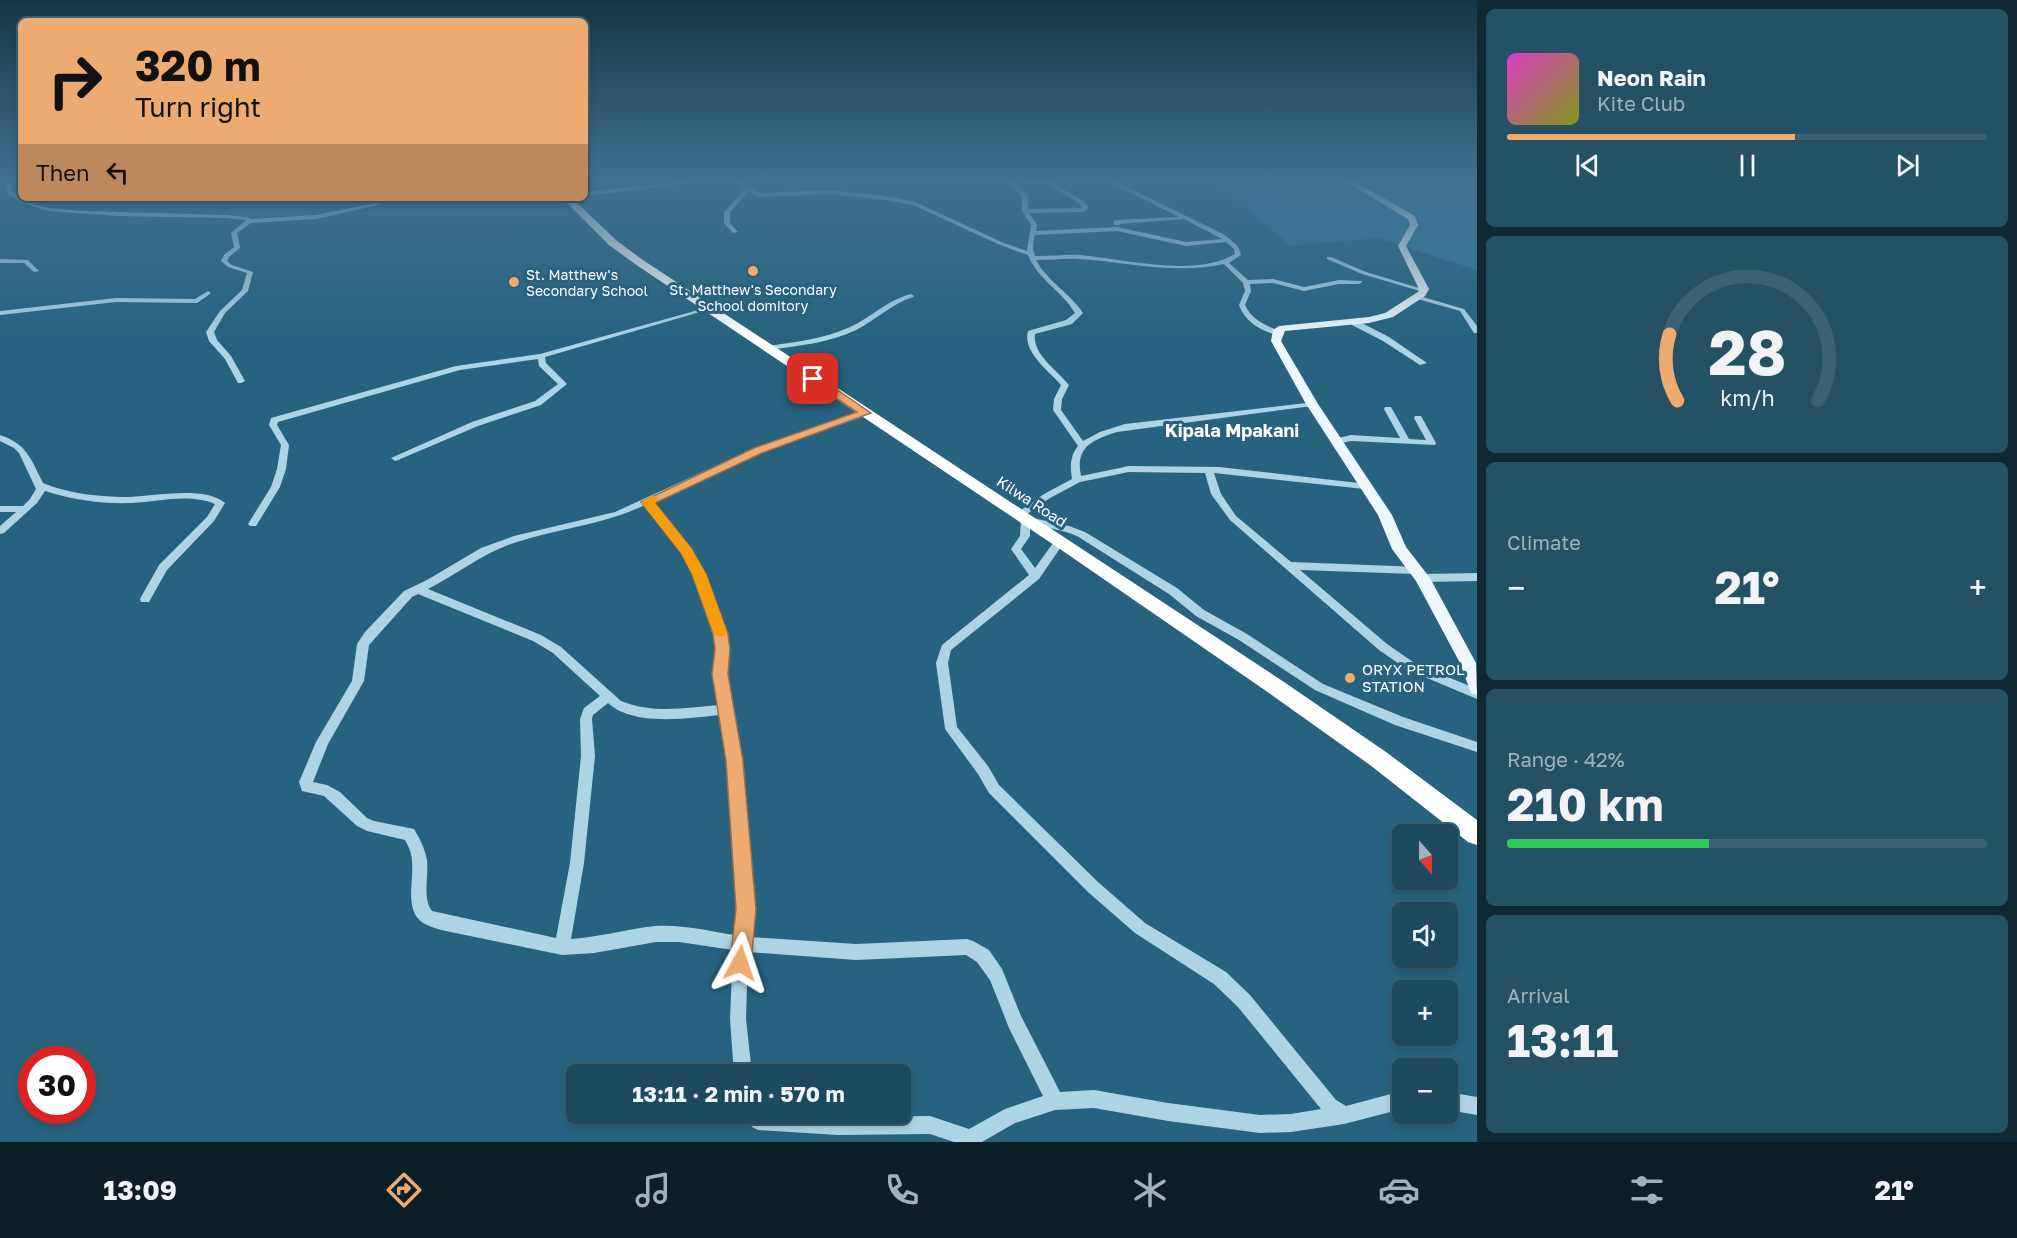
<!DOCTYPE html>
<html lang="en">
<head>
<meta charset="utf-8">
<style>
  body { margin:0; font-family:"Golos Text",sans-serif; background:#255164; color:#f1f3f6; height:100vh; display:flex; flex-direction:column; font-size:22px; white-space:nowrap }
  * { box-sizing:border-box; margin:0 }
  p { font-size:20px; color:#a0b3bc }
  .icon { flex:none; width:33px; height:33px; fill:none; stroke:currentColor; stroke-width:2; stroke-linecap:round; stroke-linejoin:round }
  .map { position:relative; flex:1; overflow:hidden }
  .panel { display:flex; flex-direction:column; gap:9px; padding:9px; background:#102934; width:540px }
  .panel>* { flex:none }
  .banner { position:absolute; left:18px; top:18px; width:570px; height:183px; border-radius:9px; box-shadow:0 3px 9px #0003,0 0 0 2px #3b6273; background:#edab72; color:#111; overflow:hidden }
  .needle { width:39px; rotate:159deg }
  .controls { position:absolute; left:1392px; top:824px; display:grid; gap:12px }
  .controls a { display:grid; place-items:center; width:66px; height:66px; border-radius:9px; background:#1d4a5e; box-shadow:0 3px 9px #0003,0 0 0 2px #3b6273; font-size:30px }
  .speed { position:absolute; left:18px; top:1046px; display:flex; gap:12px; font-size:30px; font-weight:700; text-align:center }
  .speed>* { display:grid; place-content:center; width:78px; height:78px; border-radius:50%; background:#1d4a5e; box-shadow:0 3px 9px #0003,0 0 0 2px #3b6273; line-height:1 }
  .speed .limit { border:9px solid #d22; background:#fff; color:#111 }
  .pin { position:absolute; display:grid; place-items:center; width:51px; height:51px; color:#fff; margin:-26px; border-radius:12px; box-shadow:0 3px 9px #0006 }
  .me { position:absolute; width:66px; margin:-33px; rotate:5deg; stroke-linejoin:round; filter:drop-shadow(0 0 4px #0008) }
  .turn { display:flex; align-items:center; gap:21px; height:126px; padding:0 18px; font-size:27px }
  .turn .icon { width:78px; height:78px; stroke-width:2.5 }
  .turn b { display:block; font-size:42px; line-height:51px }
  .then { display:flex; align-items:center; height:57px; padding:0 18px; background:#0003; gap:12px; font-size:22px }
  .big { font-size:45px; font-weight:700; line-height:1.1 }
  .panel .tile { flex:1; display:flex; flex-direction:column; justify-content:center; gap:9px; min-width:0; padding:0 21px; border-radius:9px; background:#255164 }
  .panel .dial { align-items:center; gap:0 }
  .dial svg { height:156px; overflow:visible; fill:none; stroke:#3b6273; stroke-width:7; stroke-linecap:round; text-anchor:middle }
  .dial text { fill:#f1f3f6; stroke:none }
  .song { display:flex; align-items:center; gap:18px }
  .cover { width:72px; height:72px; border-radius:9px; background:linear-gradient(135deg,hsl(310 70% 55%),hsl(70 70% 35%)) }
  .played { height:6px; border-radius:3px; background:linear-gradient(90deg,#edab72 60%,#3b6273 60%) }
  .keys { display:flex; justify-content:space-around; direction:ltr }
  .heat { display:flex; justify-content:space-between; align-items:center; font-size:33px; direction:ltr }
  .charge { height:9px; border-radius:4px; background:linear-gradient(90deg,#34c759 42%,#3b6273 0) }
  .trip { position:absolute; left:566px; top:1064px; width:345px; height:60px; border-radius:9px; background:#1d4a5e; box-shadow:0 3px 9px #0003,0 0 0 2px #3b6273; font-weight:700; line-height:60px; text-align:center }
  .menu { display:flex; height:96px; justify-content:space-around; align-items:center; background:#0c1e26; color:#a0b3bc }
  .menu .icon { width:42px; height:42px }
  .menu .selected { color:#edab72 }
  .menu b { font-size:27px; color:#f1f3f6 }
  main { display:flex; flex:1; min-height:0 }
  .map>svg:first-child { display:block }
</style>
</head>
<body>
<main>
<div class="map">
<svg width="1477" height="1142" viewBox="0 0 1477 1142">
  <rect width="100%" height="100%" fill="#27637e"/>
  <path fill="#317895" d="M 1212,180 L 1477,180 L 1477,270 L 1378,238 L 1291,246 Z"/>
  <g fill="none" stroke-linecap="round" stroke-linejoin="round">
    <path fill="#add4e5" fill-rule="evenodd" d="M 7,180 L 13,180 L 11,190 L 25,201 L 49,208 L 82,211 L 225,215 L 248,217 L 251,219 L 316,215 L 380,202 L 383,204 L 316,219 L 251,223 L 237,233 L 240,248 L 229,257 L 227,261 L 232,265 L 253,272 L 248,291 L 225,313 L 214,332 L 217,340 L 231,356 L 245,381 L 241,383 L 238,383 L 225,359 L 209,341 L 206,332 L 220,311 L 242,290 L 247,273 L 228,267 L 221,261 L 224,255 L 234,247 L 231,233 L 246,220 L 225,218 L 120,216 L 49,211 L 21,203 L 5,191 Z
      M 697,180 L 718,180 L 585,196 L 585,192 Z
      M 732,180 L 738,180 L 759,193 L 830,190 L 887,196 L 915,202 L 1004,243 L 1027,251 L 1031,225 L 1022,211 L 1022,196 L 1008,183 L 988,180 L 1070,180 L 1053,183 L 1083,201 L 1088,207 L 1087,210 L 1084,212 L 1029,213 L 1037,225 L 1036,231 L 1117,227 L 1186,242 L 1222,239 L 1184,219 L 1120,224 L 1119,225 L 1115,225 L 1113,222 L 1116,220 L 1179,217 L 1106,180 L 1113,180 L 1223,234 C 1231,240 1239,244 1241,255 L 1229,263 L 1248,280 L 1273,279 L 1304,287 L 1339,280 L 1361,281 L 1362,282 L 1359,284 L 1339,284 L 1304,291 L 1273,283 L 1250,284 L 1251,291 L 1245,305 C 1252,320 1265,325 1279,331 L 1279,335 L 1276,335 C 1260,330 1245,322 1239,305 L 1245,291 L 1243,283 L 1224,264 C 1175,275 1128,262 1079,259 C 1065,258 1051,260 1036,260 C 1047,281 1070,293 1083,313 L 1072,324 L 1035,334 C 1032,354 1058,371 1069,385 L 1062,399 L 1061,410 L 1083,441 L 1100,432 L 1125,424 L 1315,402 L 1316,404 L 1312,406 L 1117,432 C 1092,440 1075,447 1081,476 L 1129,466 L 1219,467 L 1367,484 L 1369,486 L 1367,488 L 1364,489 L 1214,473 L 1221,494 L 1236,516 L 1291,562 L 1420,567 L 1421,570 L 1416,574 L 1300,570 L 1387,644 L 1416,664 L 1477,689 L 1477,699 L 1408,670 L 1379,650 L 1230,520 L 1211,494 L 1205,473 L 1129,472 L 1080,482 L 1050,498 L 1024,516 L 1069,526 L 1085,532 L 1177,588 L 1204,610 L 1247,634 L 1323,684 L 1403,717 L 1477,742 L 1477,752 L 1395,725 L 1315,690 L 1239,640 L 1196,616 L 1169,594 L 1077,536 L 1066,532 L 1030,523 L 1030,536 L 1021,549 L 1035,568 L 1056,539 L 1064,539 L 1065,541 L 1039,579 L 951,650 L 948,663 L 957,727 L 988,766 L 999,785 L 1098,882 L 1145,923 L 1226,972 L 1250,995 L 1336,1100 L 1346,1106 L 1402,1091 L 1402,1109 L 1344,1124 L 1291,1132 L 1260,1133 L 1168,1121 L 1094,1108 L 1055,1110 L 1015,1123 L 982,1142 L 954,1142 L 930,1134 L 838,1135 L 758,1130 L 752,1127 L 744,1113 L 838,1117 L 930,1116 L 969,1129 L 1005,1109 L 1043,1096 L 1009,1028 L 990,980 L 977,962 L 966,955 L 856,960 L 748,952 L 746,1019 L 752,1074 L 734,1074 L 730,1019 L 733,950 L 679,942 L 656,942 L 594,953 L 562,955 L 441,930 C 435,928 428,926 423,923 C 404,910 414,881 412,862 C 412,854 409,847 405,840 L 367,831 L 357,826 L 324,796 L 302,791 L 299,782 L 316,742 L 352,681 L 357,644 L 365,632 L 404,591 L 427,580 L 481,548 L 514,536 L 615,512 L 755,448 L 862,411 L 868,411 L 868,415 L 761,452 L 652,502 L 690,549 L 704,574 L 726,635 L 728,649 L 726,674 L 741,761 L 754,909 L 750,937 L 856,944 L 967,939 L 973,941 L 989,950 L 1002,969 L 1021,1016 L 1060,1092 L 1094,1090 L 1168,1103 L 1260,1115 L 1291,1114 L 1321,1109 L 1238,1007 L 1214,984 L 1135,933 L 1088,892 L 989,793 L 978,774 L 945,729 L 936,663 L 942,645 L 1029,575 L 1011,549 L 1020,536 L 1021,518 L 1016,517 L 1014,515 L 1044,494 L 1072,479 C 1070,466 1070,456 1078,446 L 1053,410 L 1054,399 L 1061,385 C 1049,371 1022,352 1028,331 L 1066,320 L 1075,313 C 1062,291 1038,280 1028,255 L 1000,245 L 913,205 L 887,200 L 830,194 L 758,197 L 749,191 L 730,212 L 730,223 L 738,232 L 733,233 L 724,223 L 724,212 L 745,189 ZM 1013,183 L 1047,184 L 1079,203 L 1082,208 L 1028,209 L 1028,196 ZM 1117,231 L 1186,246 L 1226,242 L 1234,249 L 1235,254 C 1195,278 1125,259 1080,255 C 1067,254 1053,256 1039,256 L 1035,256 C 1032,249 1033,242 1035,235 ZM 645,505 L 682,553 L 694,574 L 714,635 L 716,649 L 714,674 L 719,705 C 687,708 652,714 621,701 L 561,647 L 541,635 L 428,589 C 458,574 484,552 517,542 C 560,528 603,525 645,505 ZM 418,594 L 533,641 L 553,653 L 600,696 L 584,708 L 580,719 L 581,756 L 570,863 L 556,938 L 432,911 C 422,898 429,876 427,860 C 425,849 420,839 414,829 L 374,821 L 367,818 L 340,792 L 327,785 L 313,782 L 328,744 L 364,681 L 369,645 L 412,597 ZM 608,703 C 634,727 689,718 720,715 L 727,761 L 738,909 L 735,935 C 709,931 681,924 655,926 C 627,929 600,937 571,939 L 584,863 L 595,756 L 592,719 L 593,715 Z
      M 1327,257 L 1331,257 L 1366,272 L 1426,290 L 1423,292 L 1362,274 L 1327,259 Z
      M 0,259 L 28,260 L 39,271 L 34,272 L 24,263 L 0,263 Z
      M 208,291 L 210,292 L 210,294 L 197,303 L 116,302 L 0,315 L 0,311 L 116,298 L 195,299 Z
      M 911,294 L 914,296 L 913,297 C 891,304 876,320 856,330 C 829,343 797,346 768,350 L 764,348 L 768,346 C 795,342 824,339 850,327 C 872,317 887,300 911,294 Z
      M 1416,295 L 1464,309 L 1477,326 L 1477,333 L 1474,333 L 1460,311 L 1414,298 L 1413,297 Z
      M 709,307 L 714,308 L 545,357 L 546,363 L 567,384 L 541,405 L 478,426 L 398,460 L 395,461 L 391,458 L 472,422 L 535,401 L 558,384 L 539,366 L 538,359 L 460,370 L 278,422 L 277,425 L 289,445 L 286,469 L 280,487 L 256,526 L 250,526 L 248,524 L 271,487 L 277,469 L 281,445 L 269,425 L 271,418 L 456,366 L 540,354 Z
      M 1350,320 L 1356,320 L 1389,337 L 1427,363 L 1420,365 L 1383,341 L 1350,324 Z
      M 1385,407 L 1391,407 L 1409,439 L 1426,440 L 1414,418 L 1415,416 L 1421,416 L 1436,443 L 1435,445 L 1351,441 L 1337,444 L 1333,441 L 1334,439 L 1351,435 L 1400,438 L 1384,409 Z
      M 0,435 C 27,444 31,459 43,483 C 67,493 93,496 120,497 C 148,498 203,484 225,503 L 214,521 L 167,570 L 149,602 L 141,602 L 140,599 L 159,565 L 207,517 L 215,504 C 189,493 158,502 132,503 C 103,504 72,500 45,491 L 37,503 L 4,533 L 0,534 L 0,526 L 16,512 L 0,512 L 0,506 L 23,506 L 30,499 L 36,489 L 19,453 L 14,448 L 0,441 Z
      M 1477,573 L 1477,581 L 1422,582 L 1417,578 L 1422,574 Z
      M 1448,1092 L 1477,1097 L 1477,1115 L 1448,1110 Z"/>
    <path fill="#edf7fd" fill-rule="evenodd" d="M 1343,180 L 1352,180 L 1415,216 L 1418,225 L 1406,246 L 1429,289 L 1425,296 L 1393,317 L 1369,323 L 1285,331 L 1281,341 L 1318,404 L 1392,515 L 1406,547 L 1430,578 L 1476,663 L 1477,695 L 1471,693 L 1460,663 L 1416,581 L 1392,549 L 1378,515 L 1306,404 L 1271,341 L 1273,330 L 1279,326 L 1369,317 L 1385,313 L 1418,292 L 1419,289 L 1398,246 L 1410,225 L 1408,219 Z"/>
    <path fill="#fff" fill-rule="evenodd" d="M 562,198 L 572,198 L 617,241 L 643,260 L 1284,682 L 1386,752 L 1477,820 L 1477,845 L 1468,842 L 1370,765 L 1269,693 L 1060,549 L 635,264 L 609,245 Z"/>
  </g>
  <linearGradient id="sky" x2="0" y2="1"><stop stop-color="#153645"/><stop offset="0.53" stop-color="#41718f"/><stop offset="1" stop-color="#41718f" stop-opacity="0"/></linearGradient>
  <rect width="1477" height="340" fill="url(#sky)"/>
  <path fill="#edab72" stroke="#9a6f4a" stroke-width="1.5" d="M 810,376 L 817,376 L 871,413 L 762,453 L 655,503 L 691,548 L 706,574 L 728,634 L 730,649 L 728,674 L 743,761 L 756,909 L 751,963 L 748,970 L 740,973 L 733,970 L 730,963 L 736,909 L 726,761 L 712,674 L 715,649 L 713,634 L 692,574 L 681,553 L 641,502 L 754,448 L 857,412 L 810,381 Z"/>
  <path fill="#f59e0b" d="M 652,496 L 656,497 L 658,500 L 655,503 L 691,548 L 706,574 L 727,632 L 725,636 L 715,636 L 692,574 L 681,553 L 641,502 Z"/>
  <g fill="#edab72" stroke="#27637e" stroke-width="2">
    <circle cx="753" cy="271" r="6"/>
    <circle cx="514" cy="282" r="6"/>
    <circle cx="1350" cy="678" r="6"/>
  </g>
  <g text-anchor="middle" dominant-baseline="central" stroke-width="6" stroke-linejoin="round" paint-order="stroke">
    <g font-size="14" fill="#fff" stroke="#27637e" text-anchor="start">
      <text x="526" y="274">St. Matthew's<tspan x="526" dy="16">Secondary School</tspan></text>
      <text x="753" y="289" text-anchor="middle">St. Matthew's Secondary<tspan x="753" dy="16">School domitory</tspan></text>
    </g>
    <g font-size="15" fill="#fff" stroke="#27637e">
      <text transform="translate(1032 501) rotate(33)">Kilwa Road</text>
    </g>
    <g font-size="15" fill="#fff" stroke="#27637e" text-anchor="start">
      <text x="1362" y="669">ORYX PETROL<tspan x="1362" dy="17">STATION</tspan></text>
    </g>
    <g font-size="18" font-weight="bold" fill="#fff" stroke="#27637e">
      <text x="1232" y="430">Kipala Mpakani</text>
    </g>
  </g>
</svg>
<div class="controls">
<a><svg class="needle" viewBox="-14 -14 28 28"><path d="M0-13l5 13h-10z" fill="#e53935"/><path d="M0 13l5-13h-10z" fill="#a0b3bc"/></svg></a>
<a><svg class="icon" aria-label="sound" viewBox="0 0 24 24"><path d="M4 9h4l5-4v14l-5-4H4zM17 9q2 3 0 6"/></svg></a>
<a>+</a>
<a>−</a>
</div>
<div class="speed"><div class="limit">30</div></div>
<div class="pin" style="left:813px;top:379px;background:#d93025"><svg class="icon" aria-label="arrive" viewBox="0 0 24 24"><path d="M6 21V4h12l-3 4 3 4H6"/></svg></div>
<svg class="me" style="left:740px;top:963px" viewBox="-20 -20 40 40"><path d="M0-17L14 15 0 8-14 15z" fill="#edab72" stroke="#fff" stroke-width="4"/></svg>
<div class="trip">13:11 · 2 min · 570 m</div>
<div class="banner">
<div class="turn"><svg class="icon" aria-label="right" viewBox="0 0 24 24"><path d="M7 20v-9h11M14 6l5 5-5 5"/></svg><div><b>320 m</b>Turn right</div></div>
<div class="then">Then<svg class="icon" aria-label="left" viewBox="0 0 24 24"><path d="M17 20v-9H6M10 6l-5 5 5 5"/></svg></div>
</div>
</div>
<section class="panel">
<div class="tile">
<div class="song"><i class="cover"></i><div><b>Neon Rain</b><p>Kite Club</p></div></div>
<div class="played"></div>
<div class="keys"><svg class="icon" aria-label="previous" viewBox="0 0 24 24"><path d="M18 5L8 12l10 7zM5 5v14"/></svg><svg class="icon" aria-label="pause" viewBox="0 0 24 24"><path d="M8 5v14M16 5v14"/></svg><svg class="icon" aria-label="next" viewBox="0 0 24 24"><path d="M6 5l10 7-10 7zM19 5v14"/></svg></div>
</div>
<div class="tile dial"><svg viewBox="0 0 100 80">
<path d="M14 69A42 42 0 1 1 86 69"/>
<path d="M14 69A42 42 0 0 1 10 35" stroke="#edab72"/>
<text x="50" y="56" font-size="32" font-weight="700">28</text>
<text x="50" y="72" font-size="11">km/h</text>
</svg></div>
<div class="tile"><p>Climate</p>
<div class="heat"><a>−</a><b class="big">21°</b><a>+</a></div>
</div>
<div class="tile"><p>Range · 42%</p><b class="big">210 km</b><div class="charge"></div></div>
<div class="tile"><p>Arrival</p><b class="big">13:11</b></div>
</section>
</main>
<nav class="menu">
<b>13:09</b>
<svg class="icon selected" aria-label="directions" viewBox="0 0 24 24"><path d="M12 3l9 9-9 9-9-9zM9 14v-3h6M13 9l2 2-2 2"/></svg>
<svg class="icon" aria-label="music" viewBox="0 0 24 24"><path d="M9 18V5l10-2v13"/><circle cx="6" cy="18" r="3"/><circle cx="16" cy="16" r="3"/></svg>
<svg class="icon" aria-label="phone" viewBox="0 0 24 24"><path d="M5 4h4l2 5-3 2q2 4 5 5l2-3 5 2v4C11 20 4 13 5 4z"/></svg>
<svg class="icon" aria-label="climate" viewBox="0 0 24 24"><path d="M12 3v18M4 7l16 10M4 17L20 7"/></svg>
<svg class="icon" aria-label="car" viewBox="0 0 24 24"><path d="M5 17H2v-5l4-1 3-4h7l3 4 3 1v5h-3M9 17h6M6 11h13"/><circle cx="7" cy="17" r="2"/><circle cx="17" cy="17" r="2"/></svg>
<svg class="icon" aria-label="filters" viewBox="0 0 24 24"><path d="M4 7h16M4 17h16"/><circle cx="9" cy="7" r="2"/><circle cx="15" cy="17" r="2"/></svg>
<b>21°</b>
</nav>
</body>
</html>
